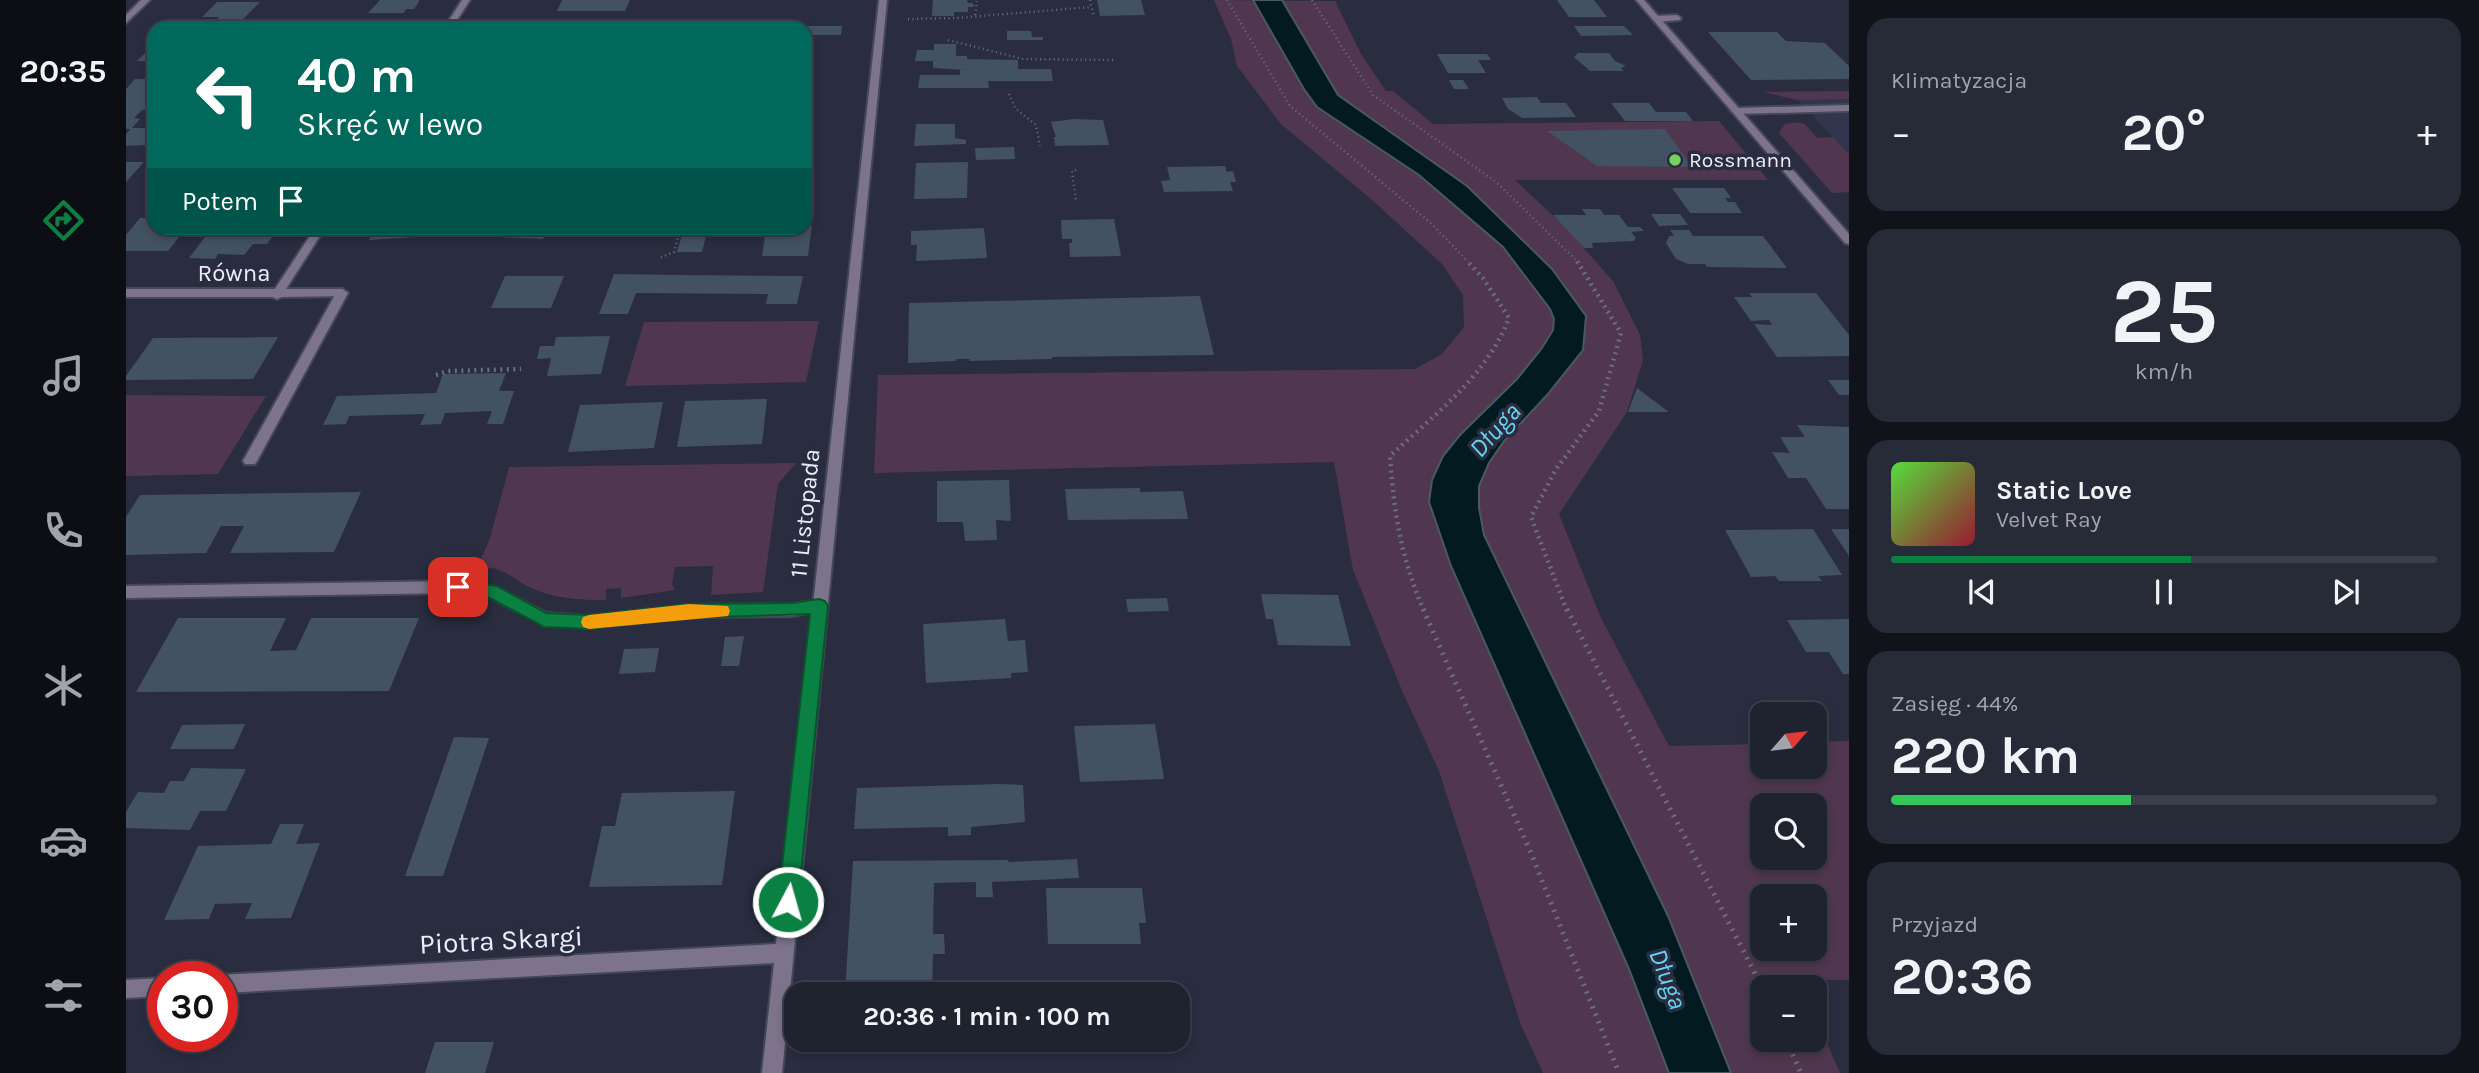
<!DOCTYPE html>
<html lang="pl">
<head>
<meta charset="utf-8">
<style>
  body { margin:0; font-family:Karla,sans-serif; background:#272a37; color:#f1f3f6; height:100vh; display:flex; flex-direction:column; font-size:26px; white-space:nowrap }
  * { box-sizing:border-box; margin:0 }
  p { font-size:23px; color:#a1a4aa }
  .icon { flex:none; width:38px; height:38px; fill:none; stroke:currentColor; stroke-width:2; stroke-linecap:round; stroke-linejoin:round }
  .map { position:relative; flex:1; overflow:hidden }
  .details { display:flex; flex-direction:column; gap:18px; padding:18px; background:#11131a; width:630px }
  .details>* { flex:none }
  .guide { position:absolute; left:21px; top:21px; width:665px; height:214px; border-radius:21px; box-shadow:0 4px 10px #0003,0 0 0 2px #3c3f4b; background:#00695c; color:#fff; overflow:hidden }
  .needle { width:46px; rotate:62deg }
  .tools { position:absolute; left:1624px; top:702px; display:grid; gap:14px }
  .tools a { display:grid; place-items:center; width:77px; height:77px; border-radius:14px; background:#1f222f; box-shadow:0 4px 10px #0003,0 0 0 2px #3c3f4b; font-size:35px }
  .speed { position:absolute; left:21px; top:961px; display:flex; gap:14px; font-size:35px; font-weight:700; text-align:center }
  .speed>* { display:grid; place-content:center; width:91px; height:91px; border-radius:50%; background:#1f222f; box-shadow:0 4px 10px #0003,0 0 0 2px #3c3f4b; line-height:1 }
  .speed .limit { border:10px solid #d22; background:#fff; color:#111 }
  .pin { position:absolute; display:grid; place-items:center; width:60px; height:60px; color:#fff; margin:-30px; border-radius:14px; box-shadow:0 4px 10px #0006 }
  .me { position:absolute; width:77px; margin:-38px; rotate:6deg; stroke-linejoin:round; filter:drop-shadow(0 0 5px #0008) }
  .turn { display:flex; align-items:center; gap:24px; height:147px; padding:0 35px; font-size:32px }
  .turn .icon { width:91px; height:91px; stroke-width:2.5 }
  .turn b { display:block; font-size:49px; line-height:60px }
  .then { display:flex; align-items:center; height:66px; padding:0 35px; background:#0003; gap:14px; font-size:26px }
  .big { font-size:52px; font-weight:700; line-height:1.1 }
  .details .card { flex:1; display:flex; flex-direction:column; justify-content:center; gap:10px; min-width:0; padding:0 24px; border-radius:21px; background:#272a37 }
  .details .dial { align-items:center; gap:0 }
  .dial b { font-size:91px; line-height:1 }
  .song { display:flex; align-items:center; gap:21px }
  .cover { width:84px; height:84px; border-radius:10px; background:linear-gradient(135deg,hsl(110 70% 55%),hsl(350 70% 35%)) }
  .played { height:7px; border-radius:4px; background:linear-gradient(90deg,#0b8043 55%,#3c3f4b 55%) }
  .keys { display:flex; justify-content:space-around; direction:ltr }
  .heat { display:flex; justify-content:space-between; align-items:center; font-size:38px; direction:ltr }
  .charge { height:10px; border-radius:5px; background:linear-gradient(90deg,#34c759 44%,#3c3f4b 0) }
  .trip { position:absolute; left:658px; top:982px; width:406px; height:70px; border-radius:21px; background:#1f222f; box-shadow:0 4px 10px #0003,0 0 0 2px #3c3f4b; font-weight:700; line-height:70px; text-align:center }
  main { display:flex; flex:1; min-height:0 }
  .dock { display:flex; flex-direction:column; width:126px; justify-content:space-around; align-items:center; background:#0c0e13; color:#a1a4aa }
  .dock .icon { width:49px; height:49px }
  .dock .current { color:#0b8043 }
  .dock b { font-size:32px; color:#f1f3f6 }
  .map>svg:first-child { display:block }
</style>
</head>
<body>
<main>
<nav class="dock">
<b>20:35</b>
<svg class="icon current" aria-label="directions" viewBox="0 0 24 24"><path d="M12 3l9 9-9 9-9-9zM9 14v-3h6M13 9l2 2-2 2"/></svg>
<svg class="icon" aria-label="music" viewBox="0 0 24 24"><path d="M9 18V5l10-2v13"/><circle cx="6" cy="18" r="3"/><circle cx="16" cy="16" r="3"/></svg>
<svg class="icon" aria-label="phone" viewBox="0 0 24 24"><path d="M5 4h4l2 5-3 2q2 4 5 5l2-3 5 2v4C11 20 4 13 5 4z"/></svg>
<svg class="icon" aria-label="climate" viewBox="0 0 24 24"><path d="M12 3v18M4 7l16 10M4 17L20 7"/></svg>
<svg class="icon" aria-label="car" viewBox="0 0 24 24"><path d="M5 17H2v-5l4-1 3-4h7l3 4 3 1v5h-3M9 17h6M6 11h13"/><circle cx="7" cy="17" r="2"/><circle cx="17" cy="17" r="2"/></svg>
<svg class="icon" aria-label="filters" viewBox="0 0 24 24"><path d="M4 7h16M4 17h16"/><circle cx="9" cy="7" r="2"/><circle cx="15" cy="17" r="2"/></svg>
</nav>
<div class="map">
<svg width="1723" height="1073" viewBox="0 0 1723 1073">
  <rect width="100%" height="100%" fill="#292d3f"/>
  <path fill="#31364e" d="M 1723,91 L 1723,154 L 1664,92 Z"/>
  <path fill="#50374f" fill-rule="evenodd" d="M 1088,0 L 1209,1 L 1235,54 L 1260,91 L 1267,91 L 1307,124 L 1593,121 L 1642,180 L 1389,180 L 1440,228 L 1487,281 L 1514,335 L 1517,360 L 1501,412 L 1433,514 L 1475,618 L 1543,746 L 1636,744 L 1636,766 L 1689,766 L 1689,742 L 1723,741 L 1723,980 L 1674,980 L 1676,987 L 1636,987 L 1636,1040 L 1689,1040 L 1689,1016 L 1714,1073 L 1417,1073 L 1395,1025 L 1313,771 L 1277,693 L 1227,570 L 1208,462 L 748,473 L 752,375 L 1289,369 L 1316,354 L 1338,327 L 1337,295 L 1316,264 L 1245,199 L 1155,124 L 1111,66 L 1105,39 ZM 1636,805 L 1689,805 L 1689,858 L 1636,858 ZM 1636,896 L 1689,896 L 1689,948 L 1636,948 Z
    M 1723,91 L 1723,99 L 1671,100 L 1638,92 Z
    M 1672,122 L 1679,124 L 1691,138 L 1707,137 L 1723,154 L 1723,192 L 1706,193 L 1653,133 L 1659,124 Z
    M 693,321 L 680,382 L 499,386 L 518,322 Z
    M 0,395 L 140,396 L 92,474 L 0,476 Z
    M 670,463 L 652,484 L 637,592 L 585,595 L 587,566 L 549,567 L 546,584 L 549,590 L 495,598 L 495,588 L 480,589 L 480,600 C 453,600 428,599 403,587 C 389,580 379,569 363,568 L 359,574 L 350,571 L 364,538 L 383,467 Z"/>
  <path fill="#041a21" stroke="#495962" stroke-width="2" d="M 1127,0 L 1156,0 L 1212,95 L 1341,186 L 1426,269 L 1460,316 L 1457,350 L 1421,395 L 1378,441 L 1363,463 L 1353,486 L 1353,508 L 1358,535 L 1542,916 L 1605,1073 L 1543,1073 L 1503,969 L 1325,566 L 1303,502 L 1306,480 L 1317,456 L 1334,435 L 1391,379 L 1416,348 L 1427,330 L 1428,319 L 1424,309 L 1377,247 L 1293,175 L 1191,107 L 1178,89 Z"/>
  <path fill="#425262" d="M 254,0 L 293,0 L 293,2 L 288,9 L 280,9 L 278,13 L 242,13 Z
    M 436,0 L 504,0 L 499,11 L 431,11 Z
    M 807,0 L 841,0 L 842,3 L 847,3 L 848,7 L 842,7 L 842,12 L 828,12 L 828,16 L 806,16 Z
    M 971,0 L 1015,0 L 1019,15 L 974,16 Z
    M 1431,0 L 1468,0 L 1481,17 L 1443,17 Z
    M 91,2 L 134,2 L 117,19 L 90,21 L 93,17 L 76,17 Z
    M 679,26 L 716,26 L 715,35 L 682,35 L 681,40 L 679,40 Z
    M 1448,26 L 1498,26 L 1507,35 L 1455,36 Z
    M 881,31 L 905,31 L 906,37 L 917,37 L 917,40 L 881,40 Z
    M 1582,32 L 1651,32 L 1660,41 L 1699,43 L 1723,66 L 1723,79 L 1625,80 Z
    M 808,44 L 830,44 L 830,56 L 841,56 L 841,59 L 892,60 L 892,69 L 925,69 L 927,81 L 862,81 L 863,88 L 792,88 L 794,75 L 834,75 L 834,70 L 840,70 L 807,68 L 807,61 L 789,61 L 791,50 L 808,50 Z
    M 25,47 L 28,47 L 28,61 L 11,61 Z
    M 1452,53 L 1483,53 L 1489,61 L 1500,66 L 1495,68 L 1498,71 L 1464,71 L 1448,57 Z
    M 1311,54 L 1361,54 L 1365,60 L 1352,60 L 1360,73 L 1322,73 Z
    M 9,79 L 28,79 L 28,96 L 25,99 L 28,102 L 21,109 L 16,110 L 8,118 L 14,119 L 5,129 L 0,129 L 0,89 Z
    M 1323,80 L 1337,80 L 1343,89 L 1328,89 Z
    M 1411,97 L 1415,103 L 1440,103 L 1450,117 L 1396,118 L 1382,109 L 1376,98 Z
    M 1485,103 L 1523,103 L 1530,112 L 1560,112 L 1567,121 L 1499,121 Z
    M 947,119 L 977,120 L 983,145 L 929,146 L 928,137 L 930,137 L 925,122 Z
    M 790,124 L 829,124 L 829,138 L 840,140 L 840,144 L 788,146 Z
    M 5,128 L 28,128 L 28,138 L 22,145 L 0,146 L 0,134 Z
    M 1539,129 L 1566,167 L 1471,166 L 1421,131 Z
    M 888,147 L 889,159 L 850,160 L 849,148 Z
    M 0,162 L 18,162 L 0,182 Z
    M 842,162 L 841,198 L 788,199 L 790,163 Z
    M 1099,166 L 1101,172 L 1107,171 L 1110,182 L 1104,182 L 1107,191 L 1038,192 L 1035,181 L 1044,180 L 1041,167 Z
    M 1546,188 L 1598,188 L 1605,198 L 1599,198 L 1602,202 L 1609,202 L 1616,213 L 1564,213 Z
    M 1456,209 L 1474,209 L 1478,215 L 1493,215 L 1502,227 L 1514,227 L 1518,231 L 1505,232 L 1510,238 L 1508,241 L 1466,243 L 1467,248 L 1458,248 L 1427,215 L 1460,215 Z
    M 1525,214 L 1554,214 L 1562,225 L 1533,226 Z
    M 28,215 L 28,228 L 60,228 L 42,251 L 0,251 L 0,235 L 14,218 L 26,218 Z
    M 988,219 L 995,256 L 944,257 L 943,243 L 946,243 L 946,239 L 936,239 L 935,220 Z
    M 686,225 L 682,256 L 636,256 L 640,228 Z
    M 153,228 L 141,244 L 127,244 L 118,255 L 92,254 L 89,259 L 63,258 L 85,229 Z
    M 250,228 L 422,228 L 417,239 L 375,237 L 376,234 L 289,235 L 288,237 L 243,240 Z
    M 558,228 L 582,228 L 576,252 L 551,252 Z
    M 858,228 L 861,258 L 790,261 L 791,245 L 785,245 L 785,231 Z
    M 1544,230 L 1563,230 L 1567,236 L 1637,236 L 1661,268 L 1581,267 L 1579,264 L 1562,264 L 1550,259 L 1540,243 L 1543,236 L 1548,236 Z
    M 488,274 L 550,275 L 677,276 L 671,304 L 640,304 L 642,294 L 510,293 L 502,314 L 473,314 Z
    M 379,276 L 438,276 L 425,308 L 365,308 Z
    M 1623,293 L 1690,293 L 1723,335 L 1723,356 L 1651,357 L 1628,324 L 1646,325 L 1643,320 L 1625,321 L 1608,297 L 1626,297 Z
    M 1074,296 L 1088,355 L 926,357 L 926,359 L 843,361 L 844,359 L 830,359 L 830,361 L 782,363 L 783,303 Z
    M 484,336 L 475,374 L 421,376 L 425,358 L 411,359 L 414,346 L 428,346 L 430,337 Z
    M 152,337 L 127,379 L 0,380 L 0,376 L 27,338 Z
    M 380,373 L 373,391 L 388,391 L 377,424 L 361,424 L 366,411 L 319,413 L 315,424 L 294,425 L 299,414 L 223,416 L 220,424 L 197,425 L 211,396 L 310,393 L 317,374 Z
    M 1702,380 L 1723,380 L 1723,395 L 1713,395 Z
    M 1511,388 L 1543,412 L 1502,412 Z
    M 641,399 L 636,444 L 551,447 L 559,401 Z
    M 537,402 L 528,448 L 442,452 L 454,405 Z
    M 1671,425 L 1723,427 L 1723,509 L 1700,509 L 1680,478 L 1662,478 L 1646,452 L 1664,453 L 1654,437 L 1679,437 Z
    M 883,480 L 885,521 L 870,520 L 871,540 L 839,541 L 837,522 L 811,522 L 811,481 Z
    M 1014,488 L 1014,492 L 1057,491 L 1062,519 L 942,520 L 939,489 Z
    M 235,492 L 208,552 L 104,553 L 118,526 L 95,526 L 80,553 L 0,555 L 0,517 L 14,495 Z
    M 1687,529 L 1716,575 L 1692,576 L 1696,581 L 1653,581 L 1649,576 L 1625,577 L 1599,530 Z
    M 1705,529 L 1723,529 L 1723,556 Z
    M 1135,594 L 1212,595 L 1225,646 L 1152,645 L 1147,619 L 1140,619 Z
    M 1041,598 L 1043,611 L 1002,612 L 1000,599 Z
    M 52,618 L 160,618 L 144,651 L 170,650 L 185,618 L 293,618 L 263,691 L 10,692 Z
    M 879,619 L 882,641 L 899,640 L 902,672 L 885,673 L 885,678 L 800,683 L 797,624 Z
    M 1723,619 L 1723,674 L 1717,674 L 1703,652 L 1680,652 L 1661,620 Z
    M 618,636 L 613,666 L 595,666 L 599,637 Z
    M 533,648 L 529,672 L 493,674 L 498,649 Z
    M 119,724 L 108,749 L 44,749 L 56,725 Z
    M 1029,724 L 1038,779 L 954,782 L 948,726 Z
    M 328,737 L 363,738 L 317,876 L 279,876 Z
    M 65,768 L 120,769 L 100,811 L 74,811 L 64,830 L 0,828 L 0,812 L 12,792 L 38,793 L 44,781 L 58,781 Z
    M 874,784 L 897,785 L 899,822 L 845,827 L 845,835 L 822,836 L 822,827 L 728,829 L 731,788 Z
    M 609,791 L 596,885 L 463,887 L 476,826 L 489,826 L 496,793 Z
    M 154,824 L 178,824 L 170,844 L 194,843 L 165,918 L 119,919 L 126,903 L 89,904 L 83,919 L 38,920 L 72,846 L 145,844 Z
    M 951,859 L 953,878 L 866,882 L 867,897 L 850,897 L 850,882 L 808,883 L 807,934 L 818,934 L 819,954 L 807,954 L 806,994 L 719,994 L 727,861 L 883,860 L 882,862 Z
    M 920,888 L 1016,888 L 1020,923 L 1013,923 L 1015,944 L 922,944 Z
    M 309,1042 L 368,1042 L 359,1073 L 299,1073 Z"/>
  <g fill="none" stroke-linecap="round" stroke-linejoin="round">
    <defs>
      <path id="service" d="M 1551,15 L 1555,18 L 1554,20 L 1530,22 L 1526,19 L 1530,16 Z
        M 1723,105 L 1723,111 L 1610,114 L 1605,111 L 1610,108 Z
        M 216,289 L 222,293 L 131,461 L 129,464 L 119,464 L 117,461 L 210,293 Z
        M 332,581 L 370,587 L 420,613 L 462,616 L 563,605 L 666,604 L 693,600 L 698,602 L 700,606 L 698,610 L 666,616 L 563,617 L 462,628 L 418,625 L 363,597 L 332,593 L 0,598 L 0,586 Z"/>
      <path id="minor" d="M 15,0 L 24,0 L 0,23 L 0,15 Z
        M 336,0 L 344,0 L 326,28 L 318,28 Z
        M 753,0 L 761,0 L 656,1073 L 636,1073 L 648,963 L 96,993 L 96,976 L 92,976 L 96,975 L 650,944 Z
        M 1510,0 L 1518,0 L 1723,234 L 1723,244 L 1719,243 Z
        M 189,228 L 199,228 L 160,289 L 216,289 L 222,293 L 220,296 L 156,297 L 151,299 L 146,297 L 0,297 L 0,289 L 149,289 Z
        M 37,978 L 37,996 L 0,998 L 0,980 Z"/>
    </defs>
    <use href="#service" stroke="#444859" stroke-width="4"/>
    <use href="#minor" stroke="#444859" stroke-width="4"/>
    <path stroke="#6b6e7f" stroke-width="2.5" stroke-dasharray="1 3.5" stroke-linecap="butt" d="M 964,0 L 968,17
      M 1101,0 L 1164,106 L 1307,225 L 1342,262
      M 1186,0 L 1247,95 L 1370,182 L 1452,262
      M 849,15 L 851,1
      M 782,19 L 830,18 L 966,7
      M 822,40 L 897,59 L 990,60
      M 883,94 L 889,108 L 910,125 L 914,146
      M 950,170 L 946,171 L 950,201
      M 527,228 L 554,230 L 548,252 L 533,258"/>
    <path stroke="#6b6e7f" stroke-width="4.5" stroke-dasharray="2 4.5" stroke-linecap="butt" d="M 310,375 L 322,371 L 395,369
      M 1298,611 C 1275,558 1268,513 1264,456 C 1308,415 1361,376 1383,318 L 1357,278 L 1341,261
      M 1441,611 L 1405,517 L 1430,469 L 1473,411 L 1495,333 L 1451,261"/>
    <path stroke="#6b6e7f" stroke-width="5" stroke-dasharray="2 6" stroke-linecap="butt" d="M 1297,609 L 1405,853 L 1493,1073
      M 1441,609 L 1636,987
      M 1660,1040 L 1675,1073"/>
    <use href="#service" fill="#7d748b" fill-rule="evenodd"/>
    <use href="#minor" fill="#7d748b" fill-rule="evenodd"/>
  </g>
  <path fill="#0b8043" stroke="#07532c" stroke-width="2" d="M 332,580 L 371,586 L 420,613 L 463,615 L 563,604 L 666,603 L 693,599 L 699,601 L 702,606 L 672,902 L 669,910 L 662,913 L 654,910 L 652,902 L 684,614 L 563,618 L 463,629 L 418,627 L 362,597 L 326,591 L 323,587 L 326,582 Z"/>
  <path fill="#f59e0b" d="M 563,604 L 602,606 L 604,611 L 602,616 L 463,629 L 457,627 L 455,622 L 457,617 L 463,615 Z"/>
  <circle fill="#74d25c" stroke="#292d3f" stroke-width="2.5" cx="1549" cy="160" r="7"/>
  <g text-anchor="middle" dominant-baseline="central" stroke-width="7" stroke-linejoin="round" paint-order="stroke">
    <g font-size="21" fill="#eaedfa" stroke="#292d3f" text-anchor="start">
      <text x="1563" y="160">Rossmann</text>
    </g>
    <g font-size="24" fill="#eaedfa" stroke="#292d3f">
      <text x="108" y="273">Równa</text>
      <text transform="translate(679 513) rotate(-84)">11 Listopada</text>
    </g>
    <g font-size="26" font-style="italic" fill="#67d3f4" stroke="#292d3f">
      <text transform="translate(1369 430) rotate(-48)">Długa</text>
      <text transform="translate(1542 979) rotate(69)">Długa</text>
    </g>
    <g font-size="28" fill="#eaedfa" stroke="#292d3f">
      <text transform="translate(375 940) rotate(-3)">Piotra Skargi</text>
    </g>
  </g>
</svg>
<div class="tools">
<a><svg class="needle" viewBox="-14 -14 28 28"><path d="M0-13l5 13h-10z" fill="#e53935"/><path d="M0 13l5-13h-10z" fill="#a1a4aa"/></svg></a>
<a><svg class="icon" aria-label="search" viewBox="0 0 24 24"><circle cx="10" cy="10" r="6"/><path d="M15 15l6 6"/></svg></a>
<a>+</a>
<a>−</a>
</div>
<div class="speed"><div class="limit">30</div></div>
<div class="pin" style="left:332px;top:587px;background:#d93025"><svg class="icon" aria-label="arrive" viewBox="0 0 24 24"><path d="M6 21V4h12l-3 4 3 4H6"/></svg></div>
<svg class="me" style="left:662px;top:902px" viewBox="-20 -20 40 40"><circle r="17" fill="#0b8043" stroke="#fff" stroke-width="3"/><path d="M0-11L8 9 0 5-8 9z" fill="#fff"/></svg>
<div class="trip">20:36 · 1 min · 100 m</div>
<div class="guide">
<div class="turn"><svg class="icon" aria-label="left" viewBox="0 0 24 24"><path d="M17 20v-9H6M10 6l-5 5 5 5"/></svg><div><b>40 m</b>Skręć w lewo</div></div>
<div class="then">Potem<svg class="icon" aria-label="arrive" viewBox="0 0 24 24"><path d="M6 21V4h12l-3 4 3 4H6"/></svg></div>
</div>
</div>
<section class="details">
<div class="card"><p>Klimatyzacja</p>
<div class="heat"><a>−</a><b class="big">20°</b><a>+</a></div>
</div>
<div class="card dial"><b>25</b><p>km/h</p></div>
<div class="card">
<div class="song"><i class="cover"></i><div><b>Static Love</b><p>Velvet Ray</p></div></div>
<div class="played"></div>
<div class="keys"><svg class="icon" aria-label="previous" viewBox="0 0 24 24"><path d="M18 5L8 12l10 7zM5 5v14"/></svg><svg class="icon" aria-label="pause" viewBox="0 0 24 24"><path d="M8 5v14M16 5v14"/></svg><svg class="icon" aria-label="next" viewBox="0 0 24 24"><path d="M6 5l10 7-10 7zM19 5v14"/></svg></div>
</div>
<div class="card"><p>Zasięg · 44%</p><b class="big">220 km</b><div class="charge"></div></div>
<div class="card"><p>Przyjazd</p><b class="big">20:36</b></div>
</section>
</main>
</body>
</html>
